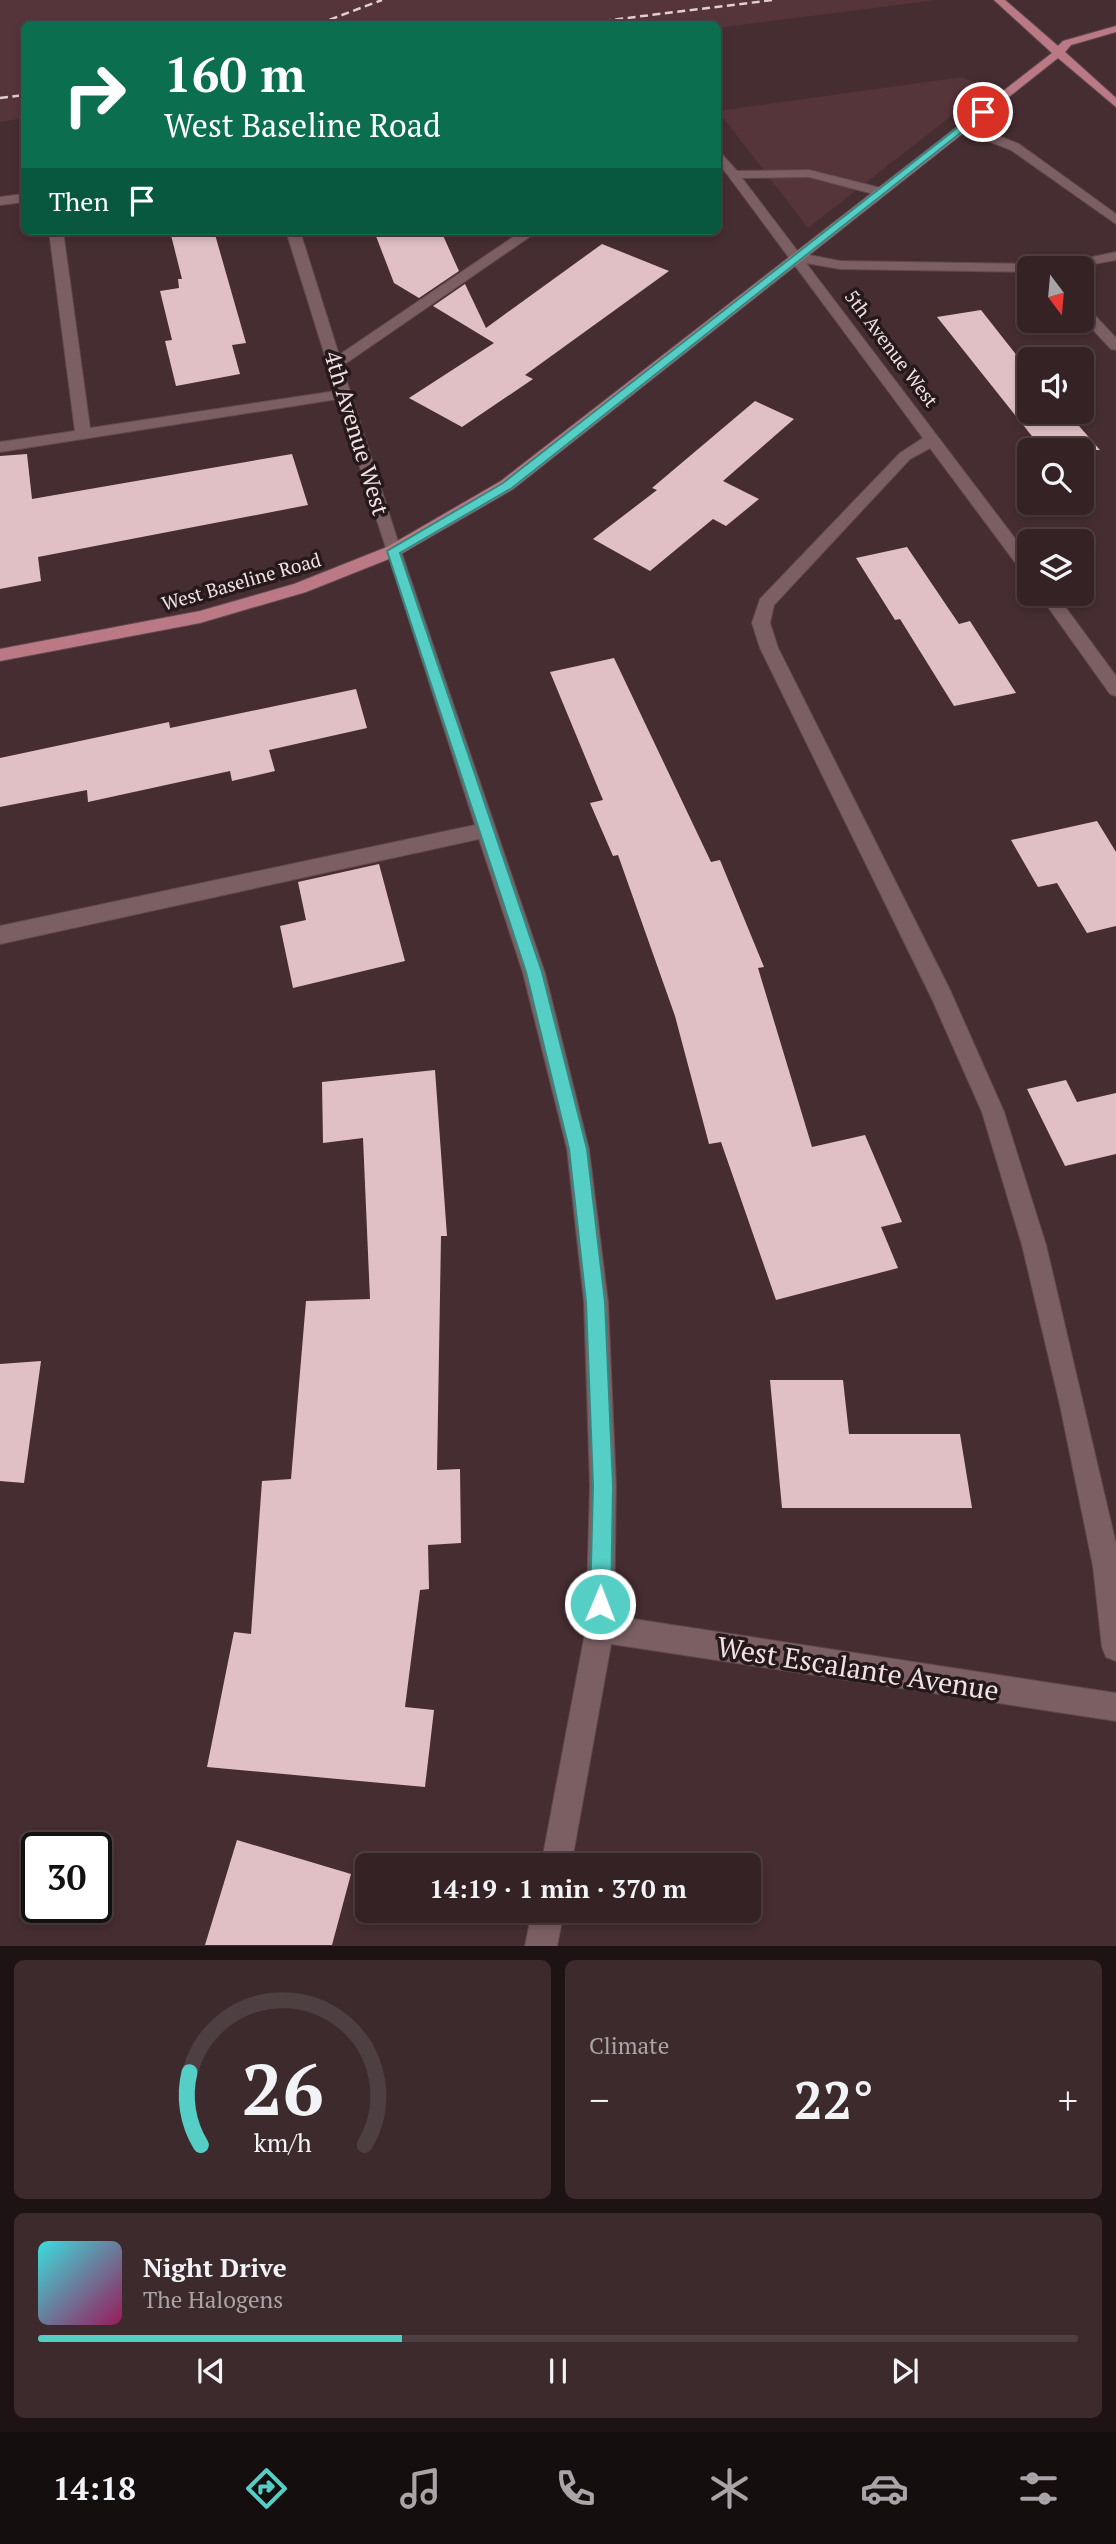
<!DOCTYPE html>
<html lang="en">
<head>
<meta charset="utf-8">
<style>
  body { margin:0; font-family:"PT Serif",serif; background:#3c2a2d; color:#f1f3f6; height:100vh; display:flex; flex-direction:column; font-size:26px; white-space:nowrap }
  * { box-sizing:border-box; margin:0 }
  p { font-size:23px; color:#a9a4a7 }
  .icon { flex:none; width:38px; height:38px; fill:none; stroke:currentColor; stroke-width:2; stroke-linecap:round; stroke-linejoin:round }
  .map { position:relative; height:1946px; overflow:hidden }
  .sheet { display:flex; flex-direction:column; gap:14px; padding:14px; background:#1d1314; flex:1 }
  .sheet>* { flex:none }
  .banner { position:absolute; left:21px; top:21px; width:700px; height:214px; border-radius:10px; box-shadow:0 4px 10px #0003,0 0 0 2px #4e3f42; background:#0b6e4f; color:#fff; overflow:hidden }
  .needle { width:46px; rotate:164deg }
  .controls { position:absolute; left:1017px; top:256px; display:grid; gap:14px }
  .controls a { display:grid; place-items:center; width:77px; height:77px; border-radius:10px; background:#342225; box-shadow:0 4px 10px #0003,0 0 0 2px #4e3f42; font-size:35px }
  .speed { position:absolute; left:21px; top:1832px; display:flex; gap:14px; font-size:35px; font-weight:700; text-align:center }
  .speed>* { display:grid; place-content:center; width:91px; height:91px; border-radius:50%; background:#342225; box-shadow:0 4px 10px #0003,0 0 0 2px #4e3f42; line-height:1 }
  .speed .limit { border:4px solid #111; border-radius:10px; background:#fff; color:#111 }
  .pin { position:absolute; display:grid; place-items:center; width:60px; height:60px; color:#fff; margin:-30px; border:4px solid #fff; border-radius:50%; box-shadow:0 2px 7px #0007 }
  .me { position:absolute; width:77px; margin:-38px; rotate:1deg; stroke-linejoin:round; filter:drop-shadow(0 0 5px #0008) }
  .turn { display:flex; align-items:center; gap:24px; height:147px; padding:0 28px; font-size:32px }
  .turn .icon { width:91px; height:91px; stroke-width:2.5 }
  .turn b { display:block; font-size:49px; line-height:60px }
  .then { display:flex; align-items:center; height:66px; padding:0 28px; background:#0003; gap:14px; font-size:26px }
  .big { font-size:52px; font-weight:600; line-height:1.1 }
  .sheet .tile { flex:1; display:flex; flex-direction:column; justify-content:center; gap:10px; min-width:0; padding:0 24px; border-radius:10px; background:#3c2a2d }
  .sheet .dial { align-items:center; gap:0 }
  .dial svg { height:182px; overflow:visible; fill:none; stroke:#4e3f42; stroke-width:7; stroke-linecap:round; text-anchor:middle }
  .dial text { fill:#f1f3f6; stroke:none }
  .song { display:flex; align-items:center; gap:21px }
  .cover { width:84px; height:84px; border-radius:10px; background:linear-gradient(135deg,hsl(180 70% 55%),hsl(330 70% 35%)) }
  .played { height:7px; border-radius:4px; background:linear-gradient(90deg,#55cec5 35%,#4e3f42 35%) }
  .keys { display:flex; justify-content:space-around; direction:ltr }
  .heat { display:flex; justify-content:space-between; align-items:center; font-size:38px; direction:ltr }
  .sheet .tiles { flex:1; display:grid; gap:14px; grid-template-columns:1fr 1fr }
  .tile:last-child { grid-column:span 2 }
  .trip { position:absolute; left:355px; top:1853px; width:406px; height:70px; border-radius:10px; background:#342225; box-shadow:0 4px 10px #0003,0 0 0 2px #4e3f42; font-weight:600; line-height:70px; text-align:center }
  .dock { display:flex; height:112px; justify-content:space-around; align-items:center; background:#150e0f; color:#a9a4a7 }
  .dock .icon { width:49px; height:49px }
  .dock .on { color:#55cec5 }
  .dock b { font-size:32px; color:#f1f3f6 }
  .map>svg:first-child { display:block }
</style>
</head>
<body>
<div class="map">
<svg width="1116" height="1946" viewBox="0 0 1116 1946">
  <rect width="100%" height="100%" fill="#462d31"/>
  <path fill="#55343a" d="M 0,0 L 936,0 L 718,28 L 718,24 L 24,24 L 24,118 L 0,122 Z
    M 962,77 L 987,88 L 808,228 L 718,111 Z"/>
  <path fill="#e1c0c5" d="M 170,231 L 214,231 L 246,343 L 232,345 L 240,374 L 176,386 L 165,341 L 172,340 L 160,291 L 179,288 L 178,279 L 182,279 Z
    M 374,231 L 441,231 L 459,271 L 419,298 L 394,283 Z
    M 602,244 L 669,271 L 525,375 L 533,379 L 462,427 L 409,398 L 494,343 L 433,306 L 465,284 L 486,328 Z
    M 981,310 L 1029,371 L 1029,411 L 1066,411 L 1100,450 L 1043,450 L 937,317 Z
    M 755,401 L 794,419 L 723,481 L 759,499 L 726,526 L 713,519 L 650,571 L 593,539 L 657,490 L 652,488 Z
    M 27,454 L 32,499 L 292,454 L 308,505 L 38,557 L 41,581 L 0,589 L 0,456 Z
    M 907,547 L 959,624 L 970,621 L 1016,693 L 954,706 L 900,619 L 895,620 L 856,558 Z
    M 614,658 L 711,862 L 720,860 L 764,967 L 758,968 L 812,1147 L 865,1135 L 902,1222 L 881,1227 L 898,1268 L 776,1300 L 721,1142 L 709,1144 L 675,1016 L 618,855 L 613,856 L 590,803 L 603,800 L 550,672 Z
    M 356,689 L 367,728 L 269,750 L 275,771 L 232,781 L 230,771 L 88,802 L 87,790 L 0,807 L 0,758 L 169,722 L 170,728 Z
    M 1097,821 L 1116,852 L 1116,926 L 1087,933 L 1057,883 L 1038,887 L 1011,840 Z
    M 379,864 L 405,961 L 293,988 L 280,926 L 306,920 L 298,882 Z
    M 435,1070 L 447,1236 L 441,1236 L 437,1470 L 460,1469 L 461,1543 L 428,1545 L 429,1589 L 420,1590 L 405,1707 L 434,1710 L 425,1787 L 207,1767 L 234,1632 L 251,1634 L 262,1481 L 291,1479 L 306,1301 L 370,1299 L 363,1138 L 323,1143 L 322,1082 Z
    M 1066,1080 L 1077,1102 L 1116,1093 L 1116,1154 L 1065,1166 L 1027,1089 Z
    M 41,1361 L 24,1483 L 0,1481 L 0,1364 Z
    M 770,1380 L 843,1380 L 849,1434 L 960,1434 L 972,1508 L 782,1508 Z
    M 237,1840 L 351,1874 L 332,1945 L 205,1945 Z"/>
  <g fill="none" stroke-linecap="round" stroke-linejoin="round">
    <defs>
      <path id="minor" d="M 960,124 L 968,124 L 1019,144 L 1116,214 L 1116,224 L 1011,150 L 960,130 Z
        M 718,150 L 737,171 L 809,170 L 885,189 L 887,192 L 881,196 L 809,177 L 742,178 L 799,253 L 840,261 L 1029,264 L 1036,268 L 1029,268 L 1029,272 L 840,269 L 806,263 L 1029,557 L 1029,575 L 1023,573 L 930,448 L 910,459 L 774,605 L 770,623 L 778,648 L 950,990 L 1004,1112 L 1046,1245 L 1116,1544 L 1116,1661 L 1106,1657 L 1102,1647 L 1093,1566 L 1060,1405 L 1022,1245 L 982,1112 L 932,999 L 760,648 L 752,623 L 760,599 L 900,453 L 923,438 L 718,162 Z
        M 24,194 L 24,202 L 0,205 L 0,197 Z
        M 49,231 L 63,231 L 90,428 L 336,391 L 286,231 L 300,231 L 339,355 L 522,231 L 538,231 L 342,366 L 401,551 L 545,973 L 589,1149 L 608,1302 L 616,1486 L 614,1616 L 1116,1693 L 1116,1721 L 611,1644 L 571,1866 L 541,1866 L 586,1628 L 590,1486 L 584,1302 L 567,1149 L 523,973 L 479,839 L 0,944 L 0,926 L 475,825 L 338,399 L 0,452 L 0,442 L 75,431 Z
        M 1116,252 L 1116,260 L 1071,268 L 1039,268 Z
        M 1082,306 L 1087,307 L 1116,338 L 1116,350 L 1111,349 L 1082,318 Z
        M 1038,593 L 1055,593 L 1116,676 L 1116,696 L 1110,694 Z
        M 532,1911 L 564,1911 L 557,1946 L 525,1946 Z"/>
      <path id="major" d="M 994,0 L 1005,0 L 1058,46 L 1063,41 L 1116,26 L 1116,32 L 1071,45 L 1065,52 L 1116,98 L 1116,107 L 1058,58 L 513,489 L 399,555 L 306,592 L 200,623 L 0,661 L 0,649 L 200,611 L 294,584 L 387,547 L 501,481 L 1052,53 Z"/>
    </defs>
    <use href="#minor" stroke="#5f4a4e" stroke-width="2"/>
    <use href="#major" stroke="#5f4a4e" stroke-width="2"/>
    <use href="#minor" fill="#7b5f63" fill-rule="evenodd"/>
    <use href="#major" fill="#bb7985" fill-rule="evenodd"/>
    <path stroke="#e0ced0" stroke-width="2.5" stroke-dasharray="8 4.5" stroke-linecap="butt" d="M 318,24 L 382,0
      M 578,24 L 773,0
      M 0,98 L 24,95"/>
  </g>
  <path fill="#55cec5" stroke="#378680" stroke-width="2" d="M 980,110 L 987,112 L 512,488 L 400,553 L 542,972 L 587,1149 L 605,1302 L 613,1486 L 611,1604 L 608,1612 L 600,1615 L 593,1612 L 590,1604 L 593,1486 L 586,1302 L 569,1149 L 526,972 L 387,551 L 503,483 Z"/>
  <g text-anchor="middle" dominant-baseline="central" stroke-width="7" stroke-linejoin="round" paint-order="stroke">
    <g font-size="19" fill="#f2e1e3" stroke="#25191b">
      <text transform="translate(892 348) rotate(53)">5th Avenue West</text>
      <text transform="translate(241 581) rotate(-16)">West Baseline Road</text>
    </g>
    <g font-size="23" fill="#f2e1e3" stroke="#25191b">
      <text transform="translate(357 433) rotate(73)">4th Avenue West</text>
    </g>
    <g font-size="28" fill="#f2e1e3" stroke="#25191b">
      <text transform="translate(858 1668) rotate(9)">West Escalante Avenue</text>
    </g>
  </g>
</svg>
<div class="controls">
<a><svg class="needle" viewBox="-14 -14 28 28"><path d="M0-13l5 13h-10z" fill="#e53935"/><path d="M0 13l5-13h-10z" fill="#a9a4a7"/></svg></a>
<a><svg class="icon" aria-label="sound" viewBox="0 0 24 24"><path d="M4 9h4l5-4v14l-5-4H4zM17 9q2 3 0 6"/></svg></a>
<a><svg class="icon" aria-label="search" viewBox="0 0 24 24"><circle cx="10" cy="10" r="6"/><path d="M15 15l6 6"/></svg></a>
<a><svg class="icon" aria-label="layers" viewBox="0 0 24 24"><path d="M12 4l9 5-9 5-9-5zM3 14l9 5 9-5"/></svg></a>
</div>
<div class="speed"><div class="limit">30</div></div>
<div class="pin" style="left:983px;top:112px;background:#d93025"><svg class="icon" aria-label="arrive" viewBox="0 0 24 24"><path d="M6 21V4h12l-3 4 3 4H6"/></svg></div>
<svg class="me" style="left:600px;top:1604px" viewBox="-20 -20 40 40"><circle r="17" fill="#55cec5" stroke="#fff" stroke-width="3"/><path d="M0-11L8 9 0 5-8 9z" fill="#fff"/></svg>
<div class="trip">14:19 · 1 min · 370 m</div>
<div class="banner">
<div class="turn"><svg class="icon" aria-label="right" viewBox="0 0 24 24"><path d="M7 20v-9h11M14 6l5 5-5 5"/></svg><div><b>160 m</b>West Baseline Road</div></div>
<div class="then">Then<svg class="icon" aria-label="arrive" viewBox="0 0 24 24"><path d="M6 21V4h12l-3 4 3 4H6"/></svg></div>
</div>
</div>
<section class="sheet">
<div class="tiles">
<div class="tile dial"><svg viewBox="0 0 100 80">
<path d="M14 69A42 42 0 1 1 86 69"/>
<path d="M14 69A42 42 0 0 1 9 37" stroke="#55cec5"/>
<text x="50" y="56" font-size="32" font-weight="700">26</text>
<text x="50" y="72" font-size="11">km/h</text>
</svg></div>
<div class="tile"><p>Climate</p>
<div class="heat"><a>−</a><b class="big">22°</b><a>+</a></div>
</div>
<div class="tile">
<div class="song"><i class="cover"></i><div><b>Night Drive</b><p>The Halogens</p></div></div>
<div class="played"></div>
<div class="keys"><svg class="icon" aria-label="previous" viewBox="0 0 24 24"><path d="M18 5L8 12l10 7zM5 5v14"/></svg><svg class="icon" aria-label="pause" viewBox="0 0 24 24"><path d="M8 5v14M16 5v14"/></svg><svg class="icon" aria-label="next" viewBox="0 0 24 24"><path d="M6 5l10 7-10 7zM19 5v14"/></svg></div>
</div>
</div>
</section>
<nav class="dock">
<b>14:18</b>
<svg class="icon on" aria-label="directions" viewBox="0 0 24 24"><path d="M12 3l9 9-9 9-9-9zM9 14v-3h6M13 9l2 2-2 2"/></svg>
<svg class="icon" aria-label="music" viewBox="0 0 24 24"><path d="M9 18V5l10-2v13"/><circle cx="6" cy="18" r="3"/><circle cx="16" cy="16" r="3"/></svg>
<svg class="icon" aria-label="phone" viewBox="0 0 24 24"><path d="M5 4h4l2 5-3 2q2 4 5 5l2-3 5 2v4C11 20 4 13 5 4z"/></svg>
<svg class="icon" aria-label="climate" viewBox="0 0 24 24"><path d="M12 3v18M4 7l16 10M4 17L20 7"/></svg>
<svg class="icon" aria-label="car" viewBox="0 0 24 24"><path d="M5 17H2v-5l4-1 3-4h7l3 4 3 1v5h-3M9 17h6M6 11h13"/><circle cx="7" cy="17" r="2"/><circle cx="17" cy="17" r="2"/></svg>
<svg class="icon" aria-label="filters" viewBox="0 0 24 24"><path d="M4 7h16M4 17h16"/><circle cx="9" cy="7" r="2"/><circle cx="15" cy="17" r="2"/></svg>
</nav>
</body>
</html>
